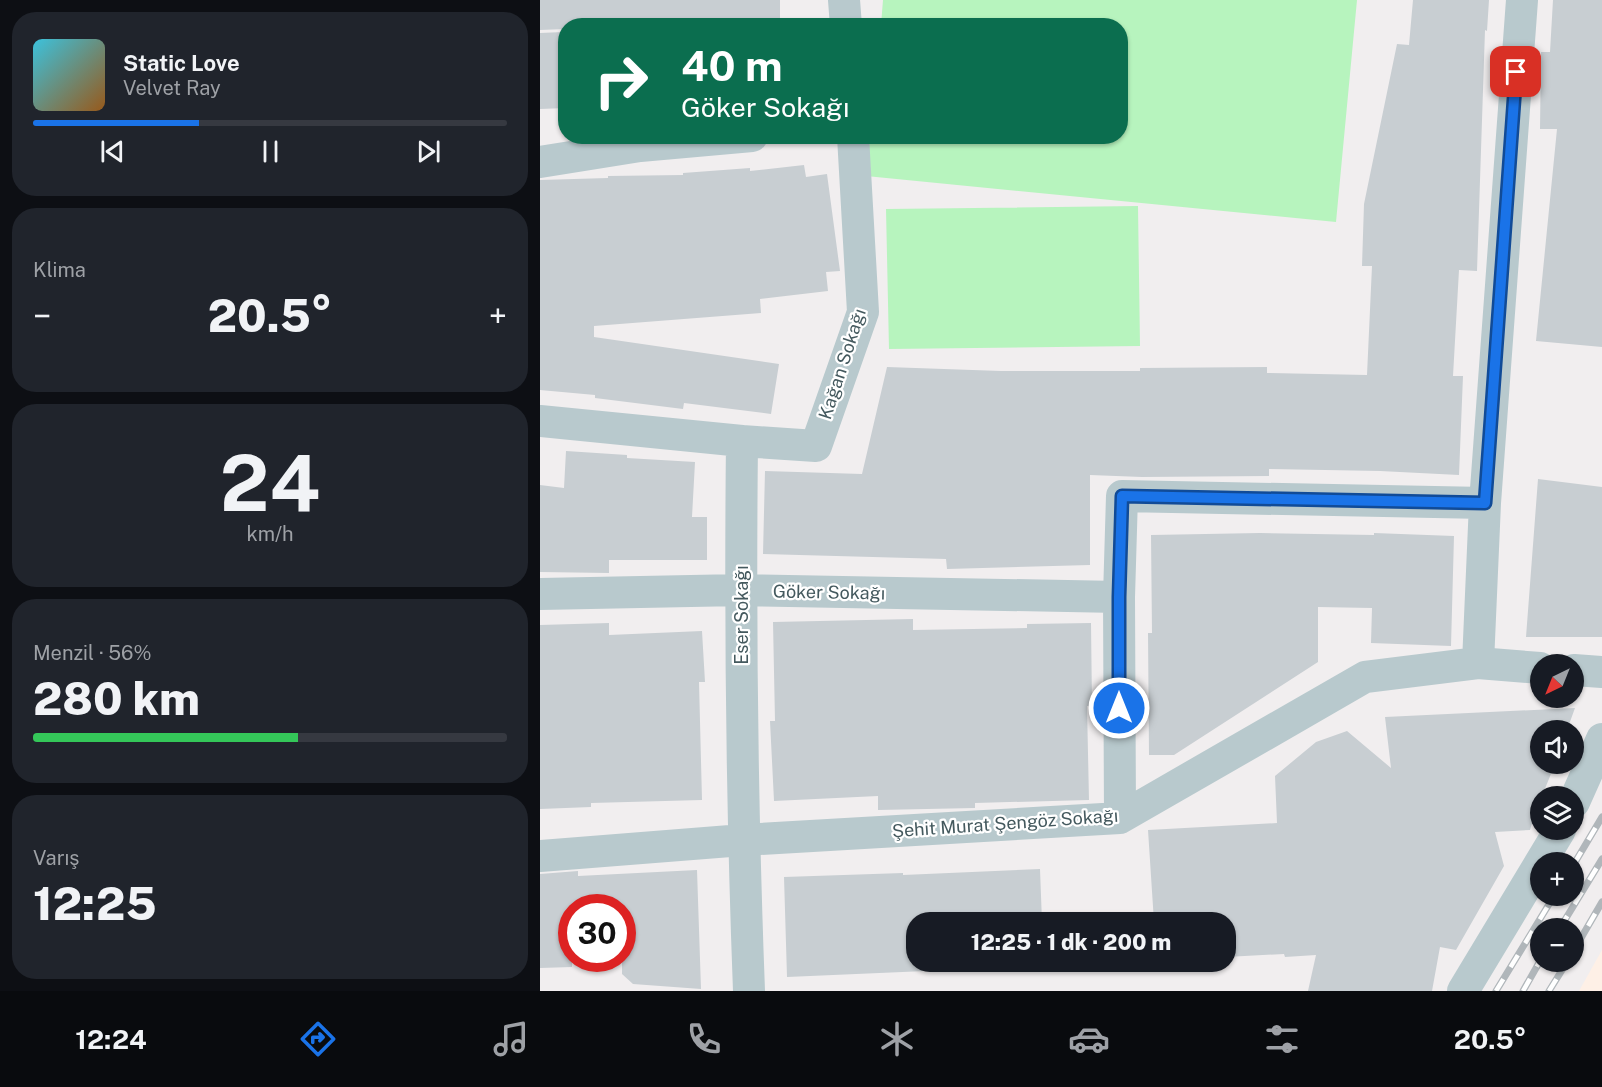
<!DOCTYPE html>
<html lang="tr">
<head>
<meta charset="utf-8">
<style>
  body { margin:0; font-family:"Public Sans",sans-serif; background:#20242c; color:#f1f3f6; height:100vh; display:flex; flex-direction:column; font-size:22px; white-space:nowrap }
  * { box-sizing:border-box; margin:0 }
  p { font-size:20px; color:#9ea1a6 }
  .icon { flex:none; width:33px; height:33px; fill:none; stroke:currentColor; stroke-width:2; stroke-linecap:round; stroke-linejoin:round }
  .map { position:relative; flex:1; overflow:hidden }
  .drawer { display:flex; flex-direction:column; gap:12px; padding:12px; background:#0d0f14; width:540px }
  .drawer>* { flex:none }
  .banner { position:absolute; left:18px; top:18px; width:570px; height:126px; border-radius:24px; box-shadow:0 2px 4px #0004; background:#0b6e4f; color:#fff; overflow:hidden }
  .needle { width:39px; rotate:223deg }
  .controls { position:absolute; left:990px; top:654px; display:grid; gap:12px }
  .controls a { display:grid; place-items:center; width:54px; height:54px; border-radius:50%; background:#171b24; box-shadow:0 2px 4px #0004; font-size:30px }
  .speed { position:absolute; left:18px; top:894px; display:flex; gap:12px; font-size:30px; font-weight:700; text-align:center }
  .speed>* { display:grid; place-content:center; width:78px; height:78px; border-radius:50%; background:#171b24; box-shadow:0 2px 4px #0004; line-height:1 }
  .speed .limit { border:9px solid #d22; background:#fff; color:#111 }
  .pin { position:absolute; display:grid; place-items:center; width:51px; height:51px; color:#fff; margin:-26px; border-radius:12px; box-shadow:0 3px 9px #0006 }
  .me { position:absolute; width:66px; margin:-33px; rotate:0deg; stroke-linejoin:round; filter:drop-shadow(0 0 4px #0008) }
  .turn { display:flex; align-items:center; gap:21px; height:126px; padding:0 24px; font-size:27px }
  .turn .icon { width:78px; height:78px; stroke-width:2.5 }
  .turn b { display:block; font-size:42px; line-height:51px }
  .big { font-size:45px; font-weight:800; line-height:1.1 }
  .drawer .tile { flex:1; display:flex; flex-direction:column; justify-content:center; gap:9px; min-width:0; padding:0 21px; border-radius:24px; background:#20242c }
  .drawer .dial { align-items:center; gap:0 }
  .dial b { font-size:78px; line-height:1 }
  .song { display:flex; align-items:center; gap:18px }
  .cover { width:72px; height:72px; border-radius:9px; background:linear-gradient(135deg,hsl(190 70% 55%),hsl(30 70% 35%)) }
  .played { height:6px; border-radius:3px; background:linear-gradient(90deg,#1a73e8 35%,#363941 35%) }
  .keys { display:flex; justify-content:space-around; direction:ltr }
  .heat { display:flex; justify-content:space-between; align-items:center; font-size:33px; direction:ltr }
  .charge { height:9px; border-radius:4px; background:linear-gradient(90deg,#34c759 56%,#363941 0) }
  .trip { position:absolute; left:366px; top:912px; width:330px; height:60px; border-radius:24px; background:#171b24; box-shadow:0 2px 4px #0004; font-weight:800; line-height:60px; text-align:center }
  .tab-bar { display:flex; height:96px; justify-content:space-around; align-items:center; background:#090b0e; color:#9ea1a6 }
  .tab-bar .icon { width:42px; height:42px }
  .tab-bar .current { color:#1a73e8 }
  .tab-bar b { font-size:27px; color:#f1f3f6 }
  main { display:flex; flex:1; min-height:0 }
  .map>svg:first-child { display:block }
</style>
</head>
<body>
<main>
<section class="drawer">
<div class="tile">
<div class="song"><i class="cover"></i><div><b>Static Love</b><p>Velvet Ray</p></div></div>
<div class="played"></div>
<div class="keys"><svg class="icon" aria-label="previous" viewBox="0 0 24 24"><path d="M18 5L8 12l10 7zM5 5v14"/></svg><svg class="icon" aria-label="pause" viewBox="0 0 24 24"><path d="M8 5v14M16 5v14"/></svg><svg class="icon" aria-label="next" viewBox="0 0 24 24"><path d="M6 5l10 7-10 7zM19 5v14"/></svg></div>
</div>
<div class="tile"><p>Klima</p>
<div class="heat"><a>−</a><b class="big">20.5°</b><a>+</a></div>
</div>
<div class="tile dial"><b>24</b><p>km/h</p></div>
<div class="tile"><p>Menzil · 56%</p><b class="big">280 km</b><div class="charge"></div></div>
<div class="tile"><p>Varış</p><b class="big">12:25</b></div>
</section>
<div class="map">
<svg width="1062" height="991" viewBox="0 0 1062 991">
  <rect width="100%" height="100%" fill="#f1eeef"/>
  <path fill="#fef0e6" d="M 1062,950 L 1062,991 L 1039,991 Z"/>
  <path fill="#b7f4be" d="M 343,0 L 817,0 L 796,222 L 326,176 L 330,137 L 580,136 L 580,26 L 341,25 Z
    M 598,206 L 600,346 L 349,349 L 346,209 Z"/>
  <path fill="#c8ced2" d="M 0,0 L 240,0 L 240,26 L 26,26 L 26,29 L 0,30 Z
    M 873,0 L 949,0 L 947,31 L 945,30 L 937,271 L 919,270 L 913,376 L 923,376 L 919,475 L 840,471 L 729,469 L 729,476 L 602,477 L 550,475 L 550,565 L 407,569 L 406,559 L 223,554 L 225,471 L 322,474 L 347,367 L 461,371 L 600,371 L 600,368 L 727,367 L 727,373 L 827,375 L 832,266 L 822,266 L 824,204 L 857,44 L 869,45 Z
    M 1013,0 L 1062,0 L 1062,347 L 996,341 L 1017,129 L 1000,129 L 1001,52 L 1010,52 Z
    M 23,32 L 26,108 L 0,109 L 0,33 Z
    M 264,165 L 266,177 L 287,174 L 300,271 L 286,272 L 288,291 L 220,299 L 221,313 L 54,326 L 54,337 L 239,364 L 231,414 L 144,403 L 143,409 L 55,398 L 55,395 L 0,390 L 0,180 L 68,178 L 68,176 L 143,175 L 143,173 L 210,168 L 210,171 Z
    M 26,451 L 87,455 L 87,458 L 155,462 L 152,517 L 167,517 L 167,560 L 69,560 L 69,573 L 0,572 L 0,485 L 24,488 Z
    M 998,479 L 1062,487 L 1062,637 L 986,637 Z
    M 720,533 L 834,535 L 834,533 L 914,536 L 911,646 L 831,643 L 832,608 L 778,607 L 778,662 L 634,755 L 609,755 L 608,633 L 612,633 L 611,535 Z
    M 373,619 L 373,630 L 487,628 L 487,624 L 551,623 L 552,706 L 547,706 L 549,800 L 435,803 L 435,808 L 338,810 L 338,796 L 234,801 L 230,721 L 235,721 L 233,622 Z
    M 69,623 L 69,635 L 162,631 L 165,682 L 159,682 L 162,800 L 51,803 L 51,807 L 0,809 L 0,625 Z
    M 1035,708 L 1027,730 L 1000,730 L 1000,764 L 1015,764 L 1002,796 L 1000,796 L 990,830 L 955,832 L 964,866 L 916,950 L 900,947 L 892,991 L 768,991 L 776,955 L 745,957 L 744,954 L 686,957 L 686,922 L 614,922 L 608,830 L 737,823 L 735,776 L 776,742 L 807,731 L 851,768 L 845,717 Z
    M 500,869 L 502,922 L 376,922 L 376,962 L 503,962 L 503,966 L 247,977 L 244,877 L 363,873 L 363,875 Z
    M 157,870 L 161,989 L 93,984 L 82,974 L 82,908 L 32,908 L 32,967 L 0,968 L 0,874 L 38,871 L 38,876 Z"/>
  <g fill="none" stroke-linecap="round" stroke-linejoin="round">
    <path stroke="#b8c9cd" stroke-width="32" d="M 304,0 L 306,26
      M 0,162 L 100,146 L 212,136
      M 0,421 L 202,441 C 200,625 202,808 209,991
      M 202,441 L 276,446 L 323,312 L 313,136
      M 0,594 L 201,590 L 579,597
      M 938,663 L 945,503 L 982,0
      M 1034,670 L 1062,672
      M 1034,802 L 1062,739
      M 580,818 L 579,597 L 582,496 L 945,503
      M 0,856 L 203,840 L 580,818 L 825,677 L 938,663 L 1000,668
      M 923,991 L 1020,830"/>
    <defs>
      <path id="rail" d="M 1034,864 L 1062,817
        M 1020,928 L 1062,859
        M 1034,950 L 1062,902
        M 956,991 L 1014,896
        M 983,991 L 1000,961
        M 1009,991 L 1027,962"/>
    </defs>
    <use href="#rail" stroke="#b0b6ba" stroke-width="7"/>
    <use href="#rail" stroke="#fff" stroke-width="4.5" stroke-dasharray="14" stroke-linecap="butt"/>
  </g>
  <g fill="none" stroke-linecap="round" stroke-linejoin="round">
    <defs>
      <path id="route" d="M 579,708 L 579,597 L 582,496 L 945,503 L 976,72"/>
    </defs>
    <use href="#route" stroke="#114b97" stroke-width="15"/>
    <use href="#route" stroke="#1a73e8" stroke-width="10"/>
  </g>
  <g text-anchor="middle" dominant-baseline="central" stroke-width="4.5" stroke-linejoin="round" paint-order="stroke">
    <g font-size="18" fill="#44595e" stroke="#fff">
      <text transform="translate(302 364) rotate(-72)">Kağan Sokağı</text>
      <text transform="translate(289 592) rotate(1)">Göker Sokağı</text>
      <text transform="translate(201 615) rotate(-90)">Eser Sokağı</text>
      <text transform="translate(465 823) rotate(-4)">Şehit Murat Şengöz Sokağı</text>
    </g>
  </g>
</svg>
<div class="controls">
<a><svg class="needle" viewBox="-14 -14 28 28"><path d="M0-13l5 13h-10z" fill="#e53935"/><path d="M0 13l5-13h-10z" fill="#9ea1a6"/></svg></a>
<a><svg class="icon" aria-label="sound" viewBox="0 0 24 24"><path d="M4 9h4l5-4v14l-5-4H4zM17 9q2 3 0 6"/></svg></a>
<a><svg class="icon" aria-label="layers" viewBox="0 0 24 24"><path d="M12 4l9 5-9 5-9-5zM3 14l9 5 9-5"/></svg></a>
<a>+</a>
<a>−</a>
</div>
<div class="speed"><div class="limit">30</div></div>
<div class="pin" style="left:976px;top:72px;background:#d93025"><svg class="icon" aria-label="arrive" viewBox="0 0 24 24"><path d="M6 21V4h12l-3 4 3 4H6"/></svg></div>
<svg class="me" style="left:579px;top:708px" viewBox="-20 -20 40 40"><circle r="17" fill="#1a73e8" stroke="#fff" stroke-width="3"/><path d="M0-11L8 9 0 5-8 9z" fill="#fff"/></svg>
<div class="trip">12:25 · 1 dk · 200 m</div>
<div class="banner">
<div class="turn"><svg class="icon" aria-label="right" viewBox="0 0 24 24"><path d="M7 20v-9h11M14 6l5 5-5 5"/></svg><div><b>40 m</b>Göker Sokağı</div></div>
</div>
</div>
</main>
<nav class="tab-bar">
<b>12:24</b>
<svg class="icon current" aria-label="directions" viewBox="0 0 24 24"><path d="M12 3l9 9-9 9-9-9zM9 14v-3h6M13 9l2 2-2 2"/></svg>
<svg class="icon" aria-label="music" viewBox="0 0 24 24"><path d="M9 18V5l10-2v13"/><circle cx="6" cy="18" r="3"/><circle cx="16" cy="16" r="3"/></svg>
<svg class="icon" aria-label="phone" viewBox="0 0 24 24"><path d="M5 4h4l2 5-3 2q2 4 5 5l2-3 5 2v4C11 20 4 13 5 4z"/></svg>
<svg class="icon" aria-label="climate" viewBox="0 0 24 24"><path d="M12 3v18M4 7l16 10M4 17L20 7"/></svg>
<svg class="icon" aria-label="car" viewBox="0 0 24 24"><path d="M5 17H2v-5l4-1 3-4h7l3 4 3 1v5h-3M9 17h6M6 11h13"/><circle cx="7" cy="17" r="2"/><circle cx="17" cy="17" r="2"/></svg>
<svg class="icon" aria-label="filters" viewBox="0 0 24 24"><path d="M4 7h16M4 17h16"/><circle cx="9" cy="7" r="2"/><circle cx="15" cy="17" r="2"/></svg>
<b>20.5°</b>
</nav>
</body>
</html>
